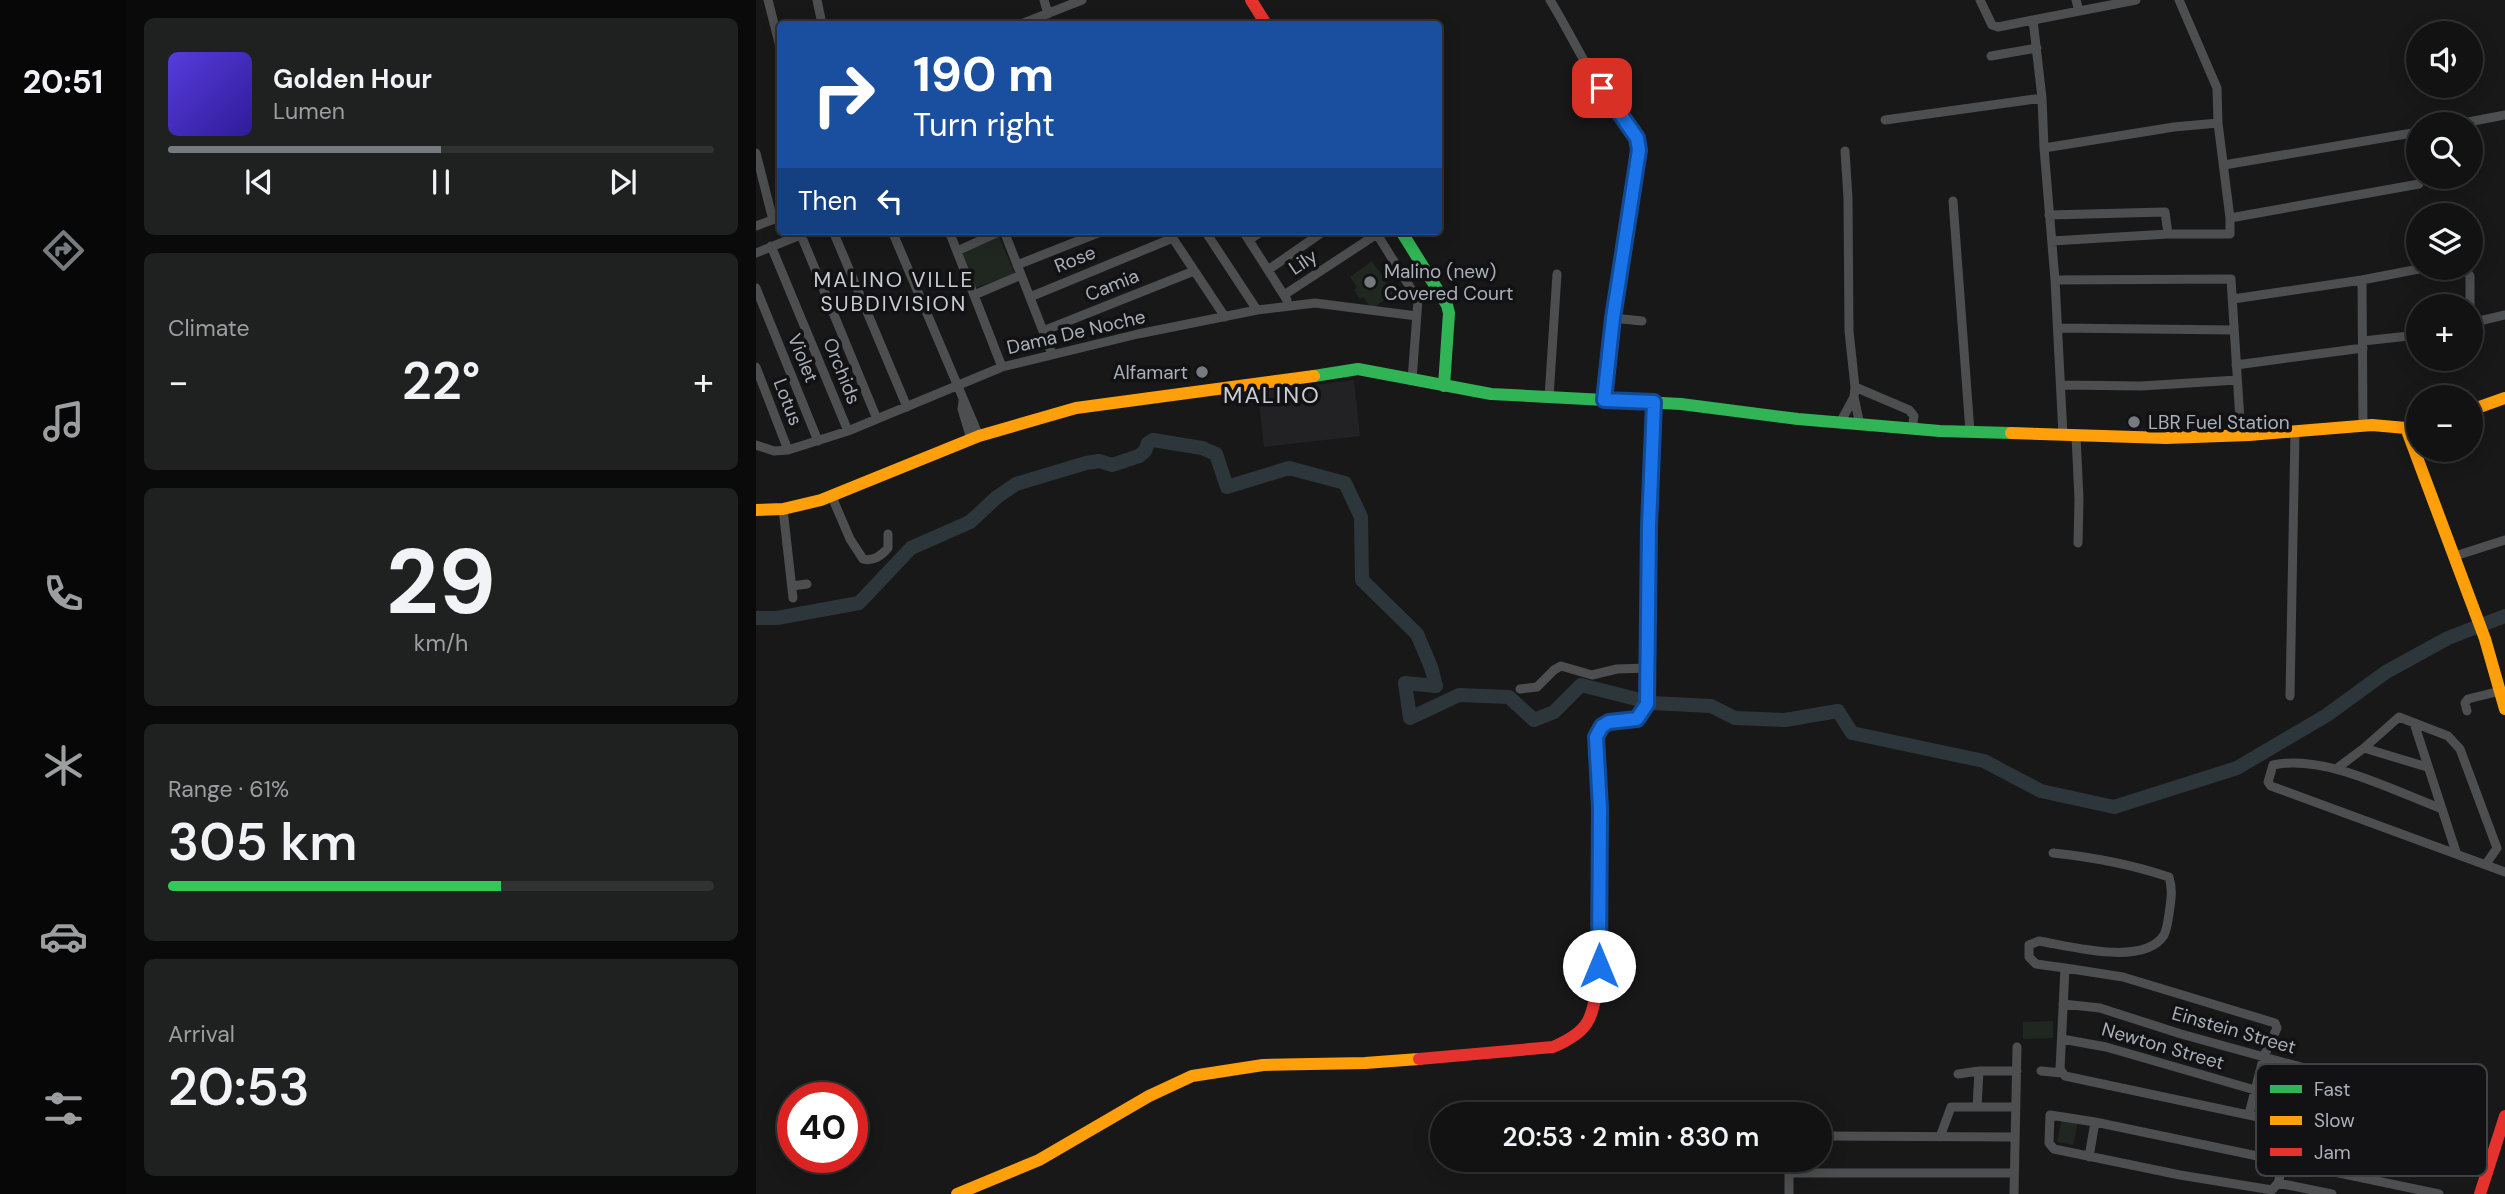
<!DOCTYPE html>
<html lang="en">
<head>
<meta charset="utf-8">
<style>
  body { margin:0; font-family:"DM Sans",sans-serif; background:#1f2020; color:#f1f3f6; height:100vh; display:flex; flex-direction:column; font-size:26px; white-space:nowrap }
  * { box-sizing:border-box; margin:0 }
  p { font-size:23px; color:#9c9e9f }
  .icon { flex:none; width:38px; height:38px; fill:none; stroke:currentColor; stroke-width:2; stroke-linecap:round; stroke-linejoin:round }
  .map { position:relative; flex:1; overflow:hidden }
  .drawer { display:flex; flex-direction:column; gap:18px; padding:18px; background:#0a0a0a; width:630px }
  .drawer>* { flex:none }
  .top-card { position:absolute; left:21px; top:21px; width:665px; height:214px; border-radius:7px; box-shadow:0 4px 18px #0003,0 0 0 2px #313232; background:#1a4fa0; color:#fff; overflow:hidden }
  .tools { position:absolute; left:1650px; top:21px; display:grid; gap:14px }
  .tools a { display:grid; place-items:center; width:77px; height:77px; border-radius:50%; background:#121212; box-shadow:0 4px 18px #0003,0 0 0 2px #313232; font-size:35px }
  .speed { position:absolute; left:21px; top:1082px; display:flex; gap:14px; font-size:35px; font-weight:700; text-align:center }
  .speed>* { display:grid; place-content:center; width:91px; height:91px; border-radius:50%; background:#121212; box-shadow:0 4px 18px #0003,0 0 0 2px #313232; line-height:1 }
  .speed .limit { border:10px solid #d22; background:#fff; color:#111 }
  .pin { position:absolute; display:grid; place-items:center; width:60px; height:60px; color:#fff; margin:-30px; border-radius:14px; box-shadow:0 4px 10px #0006 }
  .me { position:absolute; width:77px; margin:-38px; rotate:0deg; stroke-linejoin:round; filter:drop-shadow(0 0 5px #0008) }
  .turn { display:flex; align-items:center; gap:24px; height:147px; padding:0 21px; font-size:32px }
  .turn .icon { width:91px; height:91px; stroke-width:2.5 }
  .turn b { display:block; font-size:49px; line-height:60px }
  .then { display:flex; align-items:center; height:66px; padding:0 21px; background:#0003; gap:14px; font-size:26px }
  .big { font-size:52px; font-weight:600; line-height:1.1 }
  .drawer .tile { flex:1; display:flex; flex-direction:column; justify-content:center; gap:10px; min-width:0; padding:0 24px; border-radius:10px; background:#1f2020 }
  .drawer .dial { align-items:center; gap:0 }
  .dial b { font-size:91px; line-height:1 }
  .song { display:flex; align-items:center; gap:21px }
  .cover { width:84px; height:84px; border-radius:10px; background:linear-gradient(135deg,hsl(250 70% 55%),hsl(250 70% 35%)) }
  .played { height:7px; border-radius:4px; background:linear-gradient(90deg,#767b80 50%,#313232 50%) }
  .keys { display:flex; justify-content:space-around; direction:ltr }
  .heat { display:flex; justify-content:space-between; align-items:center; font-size:38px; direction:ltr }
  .charge { height:10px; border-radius:5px; background:linear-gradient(90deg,#34c759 61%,#313232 0) }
  .trip { position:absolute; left:674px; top:1102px; width:402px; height:70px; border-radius:35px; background:#121212; box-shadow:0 4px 18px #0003,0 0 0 2px #313232; font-weight:600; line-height:70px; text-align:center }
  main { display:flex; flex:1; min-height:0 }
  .menu { display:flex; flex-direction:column; width:126px; justify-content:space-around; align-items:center; background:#070707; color:#9c9e9f }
  .menu .icon { width:49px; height:49px }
  .menu .active { color:#767b80 }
  .menu b { font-size:32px; color:#f1f3f6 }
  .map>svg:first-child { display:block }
</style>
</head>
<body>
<main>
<nav class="menu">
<b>20:51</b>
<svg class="icon active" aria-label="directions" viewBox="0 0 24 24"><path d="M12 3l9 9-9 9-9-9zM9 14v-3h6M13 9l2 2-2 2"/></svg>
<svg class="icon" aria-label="music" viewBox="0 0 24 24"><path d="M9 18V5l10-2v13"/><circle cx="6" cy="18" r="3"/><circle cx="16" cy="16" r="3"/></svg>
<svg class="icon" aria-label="phone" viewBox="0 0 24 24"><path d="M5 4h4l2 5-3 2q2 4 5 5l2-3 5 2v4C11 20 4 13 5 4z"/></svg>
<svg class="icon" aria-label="climate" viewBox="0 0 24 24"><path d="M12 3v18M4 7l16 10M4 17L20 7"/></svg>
<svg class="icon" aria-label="car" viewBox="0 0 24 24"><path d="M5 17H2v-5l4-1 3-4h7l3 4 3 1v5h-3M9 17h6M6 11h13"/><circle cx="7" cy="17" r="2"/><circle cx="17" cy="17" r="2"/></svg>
<svg class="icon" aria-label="filters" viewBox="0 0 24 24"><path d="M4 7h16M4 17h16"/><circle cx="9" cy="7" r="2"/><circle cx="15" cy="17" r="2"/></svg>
</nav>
<section class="drawer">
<div class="tile">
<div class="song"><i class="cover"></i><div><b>Golden Hour</b><p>Lumen</p></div></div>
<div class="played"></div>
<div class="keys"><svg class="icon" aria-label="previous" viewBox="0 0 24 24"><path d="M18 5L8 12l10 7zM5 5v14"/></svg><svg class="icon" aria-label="pause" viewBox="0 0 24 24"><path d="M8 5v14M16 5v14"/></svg><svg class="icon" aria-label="next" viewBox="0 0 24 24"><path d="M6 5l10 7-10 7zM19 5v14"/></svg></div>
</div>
<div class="tile"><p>Climate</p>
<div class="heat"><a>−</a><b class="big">22°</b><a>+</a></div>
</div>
<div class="tile dial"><b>29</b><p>km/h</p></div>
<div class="tile"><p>Range · 61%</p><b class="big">305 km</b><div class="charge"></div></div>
<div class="tile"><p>Arrival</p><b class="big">20:53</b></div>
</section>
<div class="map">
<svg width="1749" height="1194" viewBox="0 0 1749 1194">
  <rect width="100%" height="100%" fill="#181818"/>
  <path fill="#222224" d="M 598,380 L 604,436 L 508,447 L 502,392 Z"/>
  <path fill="#202620" d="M 243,236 L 259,274 L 216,289 L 202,253 Z
    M 616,261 L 638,293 L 616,309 L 607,297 L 604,299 L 598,290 L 601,287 L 594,277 Z
    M 1297,1021 L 1297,1038 L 1267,1039 L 1267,1022 Z
    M 1306,1118 L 1322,1122 L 1317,1145 L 1301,1142 Z"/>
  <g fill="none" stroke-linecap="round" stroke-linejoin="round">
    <path stroke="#2d373b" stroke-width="14" d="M 0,618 L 21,618 L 103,603 L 155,548 L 214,522 L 241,497 L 260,484 L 330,463 L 343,461 L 356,465 L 383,456 L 389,451 L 392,443 L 397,440 L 446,448 L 460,454 L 471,487 L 533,468 L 589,483 L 605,517 L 606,580 L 661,634 L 675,667 L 680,686 L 649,683 L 654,718 L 703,695 L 753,697 L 778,720 L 798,712 L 825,685 L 896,703 L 955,706 L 979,718 L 1029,720 L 1082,711 L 1096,733 L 1228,761 L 1285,791 L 1358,807 L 1481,768 L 1571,715 L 1630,672 L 1692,638 L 1749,616"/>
    <path stroke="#4c4e50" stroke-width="9" d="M 12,0 L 24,47
      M 61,0 L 66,24
      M 288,0 L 292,14
      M 794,0 C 808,23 820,47 834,71 C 848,95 875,116 882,143 L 857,318 L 848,400
      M 1224,0 L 1236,25 L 1242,27 L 1277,20
      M 1320,0 L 1323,11
      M 1423,0 L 1461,88 L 1462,123
      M 265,24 L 326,0
      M 1235,56 L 1281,48
      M 1129,120 L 1286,98
      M 1702,124 L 1749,115
      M 1288,148 L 1286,98 L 1277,20 L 1380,0
      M 0,153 L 17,220
      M 1468,165 L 1662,132
      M 1197,201 L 1214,432
      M 1293,215 L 1409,212 L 1412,234
      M 1474,218 L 1663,184
      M 0,226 L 24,217
      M 77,231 L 151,407
      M 136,231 L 223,436
      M 193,231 L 246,367
      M 248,231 L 296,354
      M 412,231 L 469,317
      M 449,231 L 501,310
      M 487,231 L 531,300
      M 619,231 L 662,300 L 656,380
      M 45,235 L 121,419
      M 493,240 L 506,231
      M 1296,241 L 1412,234 L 1474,234 L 1474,218 L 1462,123 L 1418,127 L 1288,148 L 1299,280
      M 15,246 L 92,431
      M 201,251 L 245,231
      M 0,253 L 54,231
      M 261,265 L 347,231
      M 1708,268 L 1714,276 L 1714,306
      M 512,270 L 568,231
      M 1606,280 L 1607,426
      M 0,288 L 62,441
      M 218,295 L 265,275
      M 528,295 L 621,234
      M 274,297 L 417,238
      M 1477,299 L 1606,280 L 1668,268
      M 857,318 L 886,321
      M 1715,323 L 1749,315
      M 1303,328 L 1477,330
      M 287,331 L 438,271
      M 1607,341 L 1662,335
      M 1480,365 L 1607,348
      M 0,367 L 32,450
      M 1306,385 L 1385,386 L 1481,380
      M 1099,387 L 1153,410 L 1158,416 L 1156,429
      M 793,397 L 801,274
      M 1098,397 L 1104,425
      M 207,401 L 206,409 L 215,439
      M 1084,423 L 1098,397 L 1099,387 L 1093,331 L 1092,198 L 1089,151
      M 1307,435 L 1299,280 L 1475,279 L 1485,436
      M 1320,436 L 1323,499 L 1322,543
      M 0,445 L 18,451 L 32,450 L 92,431 L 246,367 L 382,334 L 501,310 L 559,303 L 661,316
      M 76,497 L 94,539 L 107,559 C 118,562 126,555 132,548 L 132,534
      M 27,509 L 37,598
      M 1699,556 L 1749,540
      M 36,586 L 51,584
      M 764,689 L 781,687 L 798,670 L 805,666 L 836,675 L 861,669 L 892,668
      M 1534,696 L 1539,432
      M 1711,711 L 1709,703 L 1712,699 L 1744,691
      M 1658,723 L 1700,852
      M 1608,748 L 1671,767
      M 1580,769 L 1608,748 L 1643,717 L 1692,736 L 1704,749 L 1741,848 L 1730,864
      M 1684,808 C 1636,790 1568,754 1517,765 L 1512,782 L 1515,786 L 1749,872
      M 1297,853 C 1336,857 1374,864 1413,877 C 1417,890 1415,900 1413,914 C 1412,921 1411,929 1408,935 C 1388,967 1313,946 1283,941 L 1273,945 L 1273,957 L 1280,964 L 1309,968
      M 1307,1004 L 1344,1008 L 1425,1034 L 1711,1113 L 1715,1116 L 1715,1120 L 1703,1160
      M 1306,1039 L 1350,1047 L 1499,1090
      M 1285,1071 L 1306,1073
      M 1202,1074 L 1223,1071 L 1261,1071
      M 1221,1107 L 1223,1071
      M 1493,1114 L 1508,1056 L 1521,1028 L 1519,1023 L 1367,977 L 1309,968 L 1304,1069 L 1309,1076 L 1732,1166
      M 1064,1136 L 1259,1137
      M 1184,1137 L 1195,1107 L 1260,1107
      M 1333,1157 L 1339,1122
      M 1033,1173 L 1258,1173
      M 1522,1183 L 1528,1162
      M 1033,1194 L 1033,1160
      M 1258,1194 L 1261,1047
      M 1576,1194 L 1522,1183 L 1516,1190 L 1424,1175 L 1298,1149 L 1293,1143 L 1294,1115 L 1339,1122 L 1683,1194"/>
    <path stroke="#30b455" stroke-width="12" d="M 645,231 L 691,305 L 693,313 L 688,386
      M 558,376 L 602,369 L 735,394 L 925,404 L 1042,419 L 1184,431 L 1255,433
      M 892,632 L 898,403"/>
    <path stroke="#ff9f0a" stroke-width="12" d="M 1715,410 L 1749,398
      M 1650,428 L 1729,639 L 1749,709
      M 1255,433 L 1410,438 L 1493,435 L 1616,425 L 1650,428 L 1662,425
      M 0,510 L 27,509 L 65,500 L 223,436 L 320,408 L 558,376
      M 841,983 L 844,808 L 840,737 L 846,726 L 853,722 L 881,719 L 891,704 L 892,632
      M 201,1194 L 283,1160 L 393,1096 L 436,1076 L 507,1065 L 609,1063 L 663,1059"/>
    <path stroke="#e5322d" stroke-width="12" d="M 495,0 L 510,24
      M 663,1059 L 797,1047 C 832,1032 837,1020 841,983
      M 1724,1194 L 1749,1116"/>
  </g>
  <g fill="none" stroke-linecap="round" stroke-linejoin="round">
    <defs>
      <path id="route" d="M 843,966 L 844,808 L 840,737 L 846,726 L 853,722 L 881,719 L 891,704 L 893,526 L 898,402 L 848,400 L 857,318 L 883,150 L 881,138 L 846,88"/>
    </defs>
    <use href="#route" stroke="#114b97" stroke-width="18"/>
    <use href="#route" stroke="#1a73e8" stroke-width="12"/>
  </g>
  <g fill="#767b80" stroke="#121214" stroke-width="2.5">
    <circle cx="614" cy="282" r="7"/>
    <circle cx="446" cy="372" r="7"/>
    <circle cx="1378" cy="422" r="7"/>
  </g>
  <g text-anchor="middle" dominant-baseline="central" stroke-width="7" stroke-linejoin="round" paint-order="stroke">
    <g font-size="19" fill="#a9b0b8" stroke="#121214">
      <text transform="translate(319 259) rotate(-22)">Rose</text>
      <text transform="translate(547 262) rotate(-34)">Lily</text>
      <text transform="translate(356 285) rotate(-22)">Camia</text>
      <text transform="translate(320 332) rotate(-13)">Dama De Noche</text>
      <text transform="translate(47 358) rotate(68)">Violet</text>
      <text transform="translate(86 371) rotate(68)">Orchids</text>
      <text transform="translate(32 402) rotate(69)">Lotus</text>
      <text transform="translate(1478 1030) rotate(16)">Einstein Street</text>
      <text transform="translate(1407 1046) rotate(16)">Newton Street</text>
    </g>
    <g font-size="19" fill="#a9b0b8" stroke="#121214" text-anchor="start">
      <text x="628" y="271">Malino (new)<tspan x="628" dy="22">Covered Court</tspan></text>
      <text x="432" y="372" text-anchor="end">Alfamart</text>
      <text x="1392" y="422">LBR Fuel Station</text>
    </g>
    <g font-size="21" letter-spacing="2" fill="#caced4" stroke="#121214">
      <text x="138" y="280">MALINO VILLE<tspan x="138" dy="24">SUBDIVISION</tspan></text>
    </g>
    <g font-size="23" letter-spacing="2" fill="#caced4" stroke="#121214">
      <text x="516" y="395">MALINO</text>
    </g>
  </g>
  <rect x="1500" y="1064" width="231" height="112" rx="10" fill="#121214" stroke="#3f4145" stroke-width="2"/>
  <rect x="1514" y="1085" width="32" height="8" fill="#30b455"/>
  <rect x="1514" y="1116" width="32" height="9" fill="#ff9f0a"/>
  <rect x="1514" y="1148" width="32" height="8" fill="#e5322d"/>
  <g font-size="19" fill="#a9b0b8">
    <text x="1558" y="1096">Fast</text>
    <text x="1558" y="1127">Slow</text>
    <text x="1558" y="1159">Jam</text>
  </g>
</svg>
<div class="tools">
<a><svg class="icon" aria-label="sound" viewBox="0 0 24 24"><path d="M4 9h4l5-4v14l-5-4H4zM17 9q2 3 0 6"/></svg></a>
<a><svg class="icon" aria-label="search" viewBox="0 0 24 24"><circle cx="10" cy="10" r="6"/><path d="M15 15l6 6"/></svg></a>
<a><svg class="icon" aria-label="layers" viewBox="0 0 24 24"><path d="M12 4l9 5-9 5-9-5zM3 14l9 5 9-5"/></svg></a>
<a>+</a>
<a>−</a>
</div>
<div class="speed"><div class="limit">40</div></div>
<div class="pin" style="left:846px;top:88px;background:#d93025"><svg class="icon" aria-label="arrive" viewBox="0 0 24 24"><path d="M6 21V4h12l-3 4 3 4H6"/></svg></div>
<svg class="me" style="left:843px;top:966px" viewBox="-20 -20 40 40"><circle r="19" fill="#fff"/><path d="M0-13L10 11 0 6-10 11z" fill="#1a73e8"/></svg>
<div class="trip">20:53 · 2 min · 830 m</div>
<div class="top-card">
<div class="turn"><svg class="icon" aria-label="right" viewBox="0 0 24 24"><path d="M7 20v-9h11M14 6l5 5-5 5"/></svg><div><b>190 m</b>Turn right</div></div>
<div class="then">Then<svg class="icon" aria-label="left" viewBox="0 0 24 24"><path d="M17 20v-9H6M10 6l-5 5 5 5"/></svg></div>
</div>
</div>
</main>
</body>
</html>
